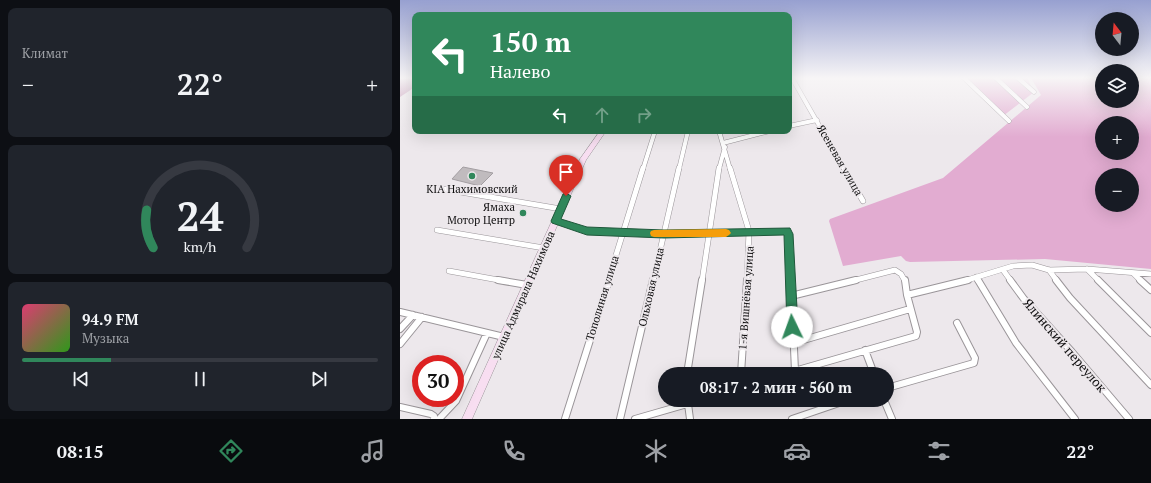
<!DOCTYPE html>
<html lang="ru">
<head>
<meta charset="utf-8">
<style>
  body { margin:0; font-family:"PT Serif",serif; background:#20242c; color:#f1f3f6; height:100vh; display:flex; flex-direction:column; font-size:15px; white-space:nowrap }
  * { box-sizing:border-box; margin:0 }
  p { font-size:13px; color:#9ea1a6 }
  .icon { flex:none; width:22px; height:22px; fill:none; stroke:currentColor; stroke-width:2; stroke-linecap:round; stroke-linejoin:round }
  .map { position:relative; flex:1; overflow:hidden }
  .sheet { display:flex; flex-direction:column; gap:8px; padding:8px; background:#0d0f14; width:400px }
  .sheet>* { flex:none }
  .guide { position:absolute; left:12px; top:12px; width:380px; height:122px; border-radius:8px; box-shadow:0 4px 16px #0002; background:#30875b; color:#fff; overflow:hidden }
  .needle { width:26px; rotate:344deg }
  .tools { position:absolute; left:695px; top:12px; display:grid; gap:8px }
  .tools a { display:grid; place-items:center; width:44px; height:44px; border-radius:50%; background:#171b24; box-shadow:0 4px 16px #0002; font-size:20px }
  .speed { position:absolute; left:12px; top:355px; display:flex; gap:8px; font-size:20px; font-weight:700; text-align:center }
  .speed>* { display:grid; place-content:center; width:52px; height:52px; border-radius:50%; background:#171b24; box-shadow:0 4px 16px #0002; line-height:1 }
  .speed .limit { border:6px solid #d22; background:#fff; color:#111 }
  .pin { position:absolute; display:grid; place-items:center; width:34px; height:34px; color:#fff; margin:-41px -17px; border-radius:50% 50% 50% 0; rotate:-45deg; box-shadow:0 0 4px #0007 }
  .pin .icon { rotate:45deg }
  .me { position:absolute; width:44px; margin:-22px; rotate:357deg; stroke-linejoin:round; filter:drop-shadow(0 0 3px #0008) }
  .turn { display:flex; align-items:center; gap:14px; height:84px; padding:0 12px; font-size:18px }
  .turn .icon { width:52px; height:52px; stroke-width:2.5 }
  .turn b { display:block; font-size:28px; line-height:34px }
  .lanes { display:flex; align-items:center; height:38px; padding:0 12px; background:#0003; justify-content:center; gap:20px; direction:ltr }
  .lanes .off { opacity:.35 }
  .big { font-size:30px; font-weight:600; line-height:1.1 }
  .sheet .widget { flex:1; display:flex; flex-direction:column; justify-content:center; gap:6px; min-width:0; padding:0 14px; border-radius:8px; background:#20242c }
  .sheet .dial { align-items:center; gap:0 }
  .dial svg { height:104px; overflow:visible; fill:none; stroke:#363941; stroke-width:7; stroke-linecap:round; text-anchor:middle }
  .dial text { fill:#f1f3f6; stroke:none }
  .song { display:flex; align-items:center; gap:12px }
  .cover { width:48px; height:48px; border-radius:6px; background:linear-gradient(135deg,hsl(340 70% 55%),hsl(110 70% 35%)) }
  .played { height:4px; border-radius:2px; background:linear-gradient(90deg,#30875b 25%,#363941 25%) }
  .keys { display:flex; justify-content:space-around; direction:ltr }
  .heat { display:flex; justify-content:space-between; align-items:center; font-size:22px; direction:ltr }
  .trip { position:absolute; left:258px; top:367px; width:236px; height:40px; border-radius:20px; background:#171b24; box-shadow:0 4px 16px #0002; font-weight:600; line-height:40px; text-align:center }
  .tabs { display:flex; height:64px; justify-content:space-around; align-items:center; background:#090b0e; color:#9ea1a6 }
  .tabs .icon { width:28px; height:28px }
  .tabs .selected { color:#30875b }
  .tabs b { font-size:18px; color:#f1f3f6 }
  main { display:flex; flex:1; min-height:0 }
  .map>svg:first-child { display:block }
</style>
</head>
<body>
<main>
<section class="sheet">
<div class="widget"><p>Климат</p>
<div class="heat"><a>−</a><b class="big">22°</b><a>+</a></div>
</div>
<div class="widget dial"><svg viewBox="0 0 100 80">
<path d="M14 69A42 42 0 1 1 86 69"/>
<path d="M14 69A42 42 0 0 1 9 40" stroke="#30875b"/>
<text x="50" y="56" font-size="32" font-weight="700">24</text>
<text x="50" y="72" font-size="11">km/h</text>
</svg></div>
<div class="widget">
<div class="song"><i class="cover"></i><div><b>94.9 FM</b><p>Музыка</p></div></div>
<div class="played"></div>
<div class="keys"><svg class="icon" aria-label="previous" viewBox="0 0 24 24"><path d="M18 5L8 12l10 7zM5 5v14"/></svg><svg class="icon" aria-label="pause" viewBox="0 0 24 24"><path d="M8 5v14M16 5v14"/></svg><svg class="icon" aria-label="next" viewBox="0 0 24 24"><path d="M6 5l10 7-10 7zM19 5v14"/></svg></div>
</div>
</section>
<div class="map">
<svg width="751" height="419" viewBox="0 0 751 419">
  <rect width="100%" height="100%" fill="#ede8ec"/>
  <path fill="#e2acd1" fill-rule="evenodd" d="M 567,78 L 627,78 L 634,92 L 603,116 Z
    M 631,78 L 702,78 L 702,101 L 732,101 L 732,78 L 751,78 L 751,269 L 645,259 L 510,262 L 506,261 L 501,256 L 443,266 L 429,221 L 430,219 L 543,178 L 641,95 ZM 702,123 L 732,123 L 732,153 L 702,153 ZM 702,175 L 732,175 L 732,205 L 702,205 Z"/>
  <path fill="#bd81ab" d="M 0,78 L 15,78 L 15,87 L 0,97 Z"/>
  <path fill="#c0bbbe" stroke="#a39ea2" d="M 63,167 L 93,173 L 80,186 L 52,179 Z"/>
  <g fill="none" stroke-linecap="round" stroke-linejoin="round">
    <defs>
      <path id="minor-far2" d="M 392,78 L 444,169
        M 564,78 L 609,121
        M 596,78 L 627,107
        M 618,78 L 634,92
        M 389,126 L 417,120
        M 319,131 L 330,169
        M 323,143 L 370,131
        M 243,169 L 255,131
        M 279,169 L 288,131
        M 319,169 L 325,147"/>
      <path id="minor-far1" d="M 330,168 L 349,231 L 347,281
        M 444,168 L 463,201
        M 37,188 L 161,209
        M 156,221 L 187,231 L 264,234 L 387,231 L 389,234 L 391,281
        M 37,230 L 144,248
        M 687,269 L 699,281
        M 603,270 L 611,281
        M 649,270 L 657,281
        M 49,271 L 104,281
        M 733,273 L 741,281
        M 576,277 L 578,281
        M 208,281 L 243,168
        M 253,281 L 279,168
        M 302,281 L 319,168
        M 452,281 L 495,270 L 501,274 L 505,281
        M 564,281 L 613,266 L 632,265 L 649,270 L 687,269 L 751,274"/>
      <path id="minor" d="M 98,280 L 127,285
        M 391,280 L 395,371
        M 505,280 L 507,295 L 568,280
        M 578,280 L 616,343 L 675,419
        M 610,280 L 624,299 L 672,352 L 729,419
        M 656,280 L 670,298 L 751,385
        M 698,280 L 751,333
        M 740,280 L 751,290
        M 391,296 L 456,280
        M 0,312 L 104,337
        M 0,329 L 13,315
        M 393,343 L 510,309
        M 0,344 L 22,317
        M 465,350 L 474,374
        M 287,374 L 302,280
        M 341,374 L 347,280
        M 384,374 L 516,336 L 517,332 L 507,295
        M 487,388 L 574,363 L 575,358 L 557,323
        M 484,400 L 492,419
        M 288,404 L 290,419
        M 0,407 L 31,414 L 34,416 L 34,419
        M 39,419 L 56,401 L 87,333
        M 165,419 L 209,280
        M 220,419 L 253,280
        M 235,419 L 301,400
        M 392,419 L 448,400"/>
      <path id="secondary" d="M 200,131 L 206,131 L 186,160 L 72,419 L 62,419 L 180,159 Z"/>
    </defs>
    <use href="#minor-far2" stroke="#9a9599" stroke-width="5"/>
    <use href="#minor-far1" stroke="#9a9599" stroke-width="6"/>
    <use href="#minor" stroke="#9a9599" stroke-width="8"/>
    <use href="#secondary" stroke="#9a9599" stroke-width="1"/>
    <use href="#minor-far2" stroke="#fff" stroke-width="4"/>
    <use href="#minor-far1" stroke="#fff" stroke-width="5"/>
    <use href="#minor" stroke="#fff" stroke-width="6"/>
    <use href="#secondary" fill="#f8def1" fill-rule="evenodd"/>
  </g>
  <linearGradient id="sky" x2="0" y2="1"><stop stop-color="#97a0d0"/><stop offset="0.57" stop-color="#f7f5f6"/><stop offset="1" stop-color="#f7f5f6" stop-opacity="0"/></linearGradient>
  <rect width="751" height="137" fill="url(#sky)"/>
  <path fill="#30875b" stroke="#1f583b" d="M 166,193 L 171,196 L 161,219 L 187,227 L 264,230 L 390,228 L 393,234 L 398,327 L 396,331 L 392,333 L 388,331 L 387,327 L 384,235 L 264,238 L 187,235 L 152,223 L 151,221 L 163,194 Z"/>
  <path fill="#f59e0b" d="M 326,229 L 329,230 L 331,233 L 329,235 L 326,237 L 254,237 L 251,236 L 250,233 L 251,231 L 254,230 Z"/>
  <g fill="#30875b" stroke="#ede8ec" stroke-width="1.5">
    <circle cx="72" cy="176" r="4"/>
    <circle cx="123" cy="213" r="4"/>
  </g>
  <g text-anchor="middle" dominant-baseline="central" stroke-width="4" stroke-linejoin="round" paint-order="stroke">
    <g font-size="11" fill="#0f0e0f" stroke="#ede8ec">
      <text transform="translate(440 160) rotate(60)">Ясеневая улица</text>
      <text transform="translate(251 287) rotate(-77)">Ольховая улица</text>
      <text transform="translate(123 295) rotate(-66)">улица Адмирала Нахимова</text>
      <text transform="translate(202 298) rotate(-73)">Тополиная улица</text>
      <text transform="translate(346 298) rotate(-86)">1-я Вишнёвая улица</text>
    </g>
    <g font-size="11" fill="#0f0e0f" stroke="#ede8ec">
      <text x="72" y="189">KIA Нахимовский</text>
      <text x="115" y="207" text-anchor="end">Ямаха<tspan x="115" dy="13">Мотор Центр</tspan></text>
    </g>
    <g font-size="13" fill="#0f0e0f" stroke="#ede8ec">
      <text transform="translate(665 345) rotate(49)">Ялинский переулок</text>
    </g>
  </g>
</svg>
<div class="tools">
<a><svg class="needle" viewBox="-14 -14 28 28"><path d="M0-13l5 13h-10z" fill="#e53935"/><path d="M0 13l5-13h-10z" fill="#9ea1a6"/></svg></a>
<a><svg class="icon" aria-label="layers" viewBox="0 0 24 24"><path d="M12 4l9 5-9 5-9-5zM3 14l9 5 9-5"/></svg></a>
<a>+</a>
<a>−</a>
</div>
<div class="speed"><div class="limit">30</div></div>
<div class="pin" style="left:166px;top:196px;background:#d93025"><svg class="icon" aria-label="arrive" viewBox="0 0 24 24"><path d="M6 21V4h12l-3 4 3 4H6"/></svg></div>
<svg class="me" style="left:392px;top:327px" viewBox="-20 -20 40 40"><circle r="19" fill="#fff"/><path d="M0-13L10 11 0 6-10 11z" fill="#30875b"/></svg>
<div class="trip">08:17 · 2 мин · 560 m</div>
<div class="guide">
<div class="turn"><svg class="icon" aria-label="left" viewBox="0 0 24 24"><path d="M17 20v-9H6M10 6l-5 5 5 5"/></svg><div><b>150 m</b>Налево</div></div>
<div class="lanes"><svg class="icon" aria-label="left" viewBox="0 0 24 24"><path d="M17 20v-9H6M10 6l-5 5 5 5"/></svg><svg class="icon off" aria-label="ahead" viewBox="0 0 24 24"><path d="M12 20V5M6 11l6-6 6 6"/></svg><svg class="icon off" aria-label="right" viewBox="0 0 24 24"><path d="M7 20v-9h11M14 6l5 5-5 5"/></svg></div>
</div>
</div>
</main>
<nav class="tabs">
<b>08:15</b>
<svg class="icon selected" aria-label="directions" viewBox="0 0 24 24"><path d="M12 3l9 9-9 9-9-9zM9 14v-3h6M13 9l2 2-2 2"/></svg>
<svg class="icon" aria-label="music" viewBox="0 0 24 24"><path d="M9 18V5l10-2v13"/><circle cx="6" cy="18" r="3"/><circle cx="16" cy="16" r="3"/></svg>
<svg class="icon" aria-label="phone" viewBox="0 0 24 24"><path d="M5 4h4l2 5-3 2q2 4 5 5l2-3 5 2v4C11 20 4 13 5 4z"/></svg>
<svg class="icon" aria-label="climate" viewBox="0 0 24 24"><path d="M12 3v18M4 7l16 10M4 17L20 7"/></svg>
<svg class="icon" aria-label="car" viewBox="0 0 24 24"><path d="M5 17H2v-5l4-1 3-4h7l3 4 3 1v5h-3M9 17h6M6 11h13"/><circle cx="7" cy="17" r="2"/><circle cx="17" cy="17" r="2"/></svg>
<svg class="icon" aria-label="filters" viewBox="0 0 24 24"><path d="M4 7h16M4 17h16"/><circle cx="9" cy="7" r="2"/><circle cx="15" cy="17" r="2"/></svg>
<b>22°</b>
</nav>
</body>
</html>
